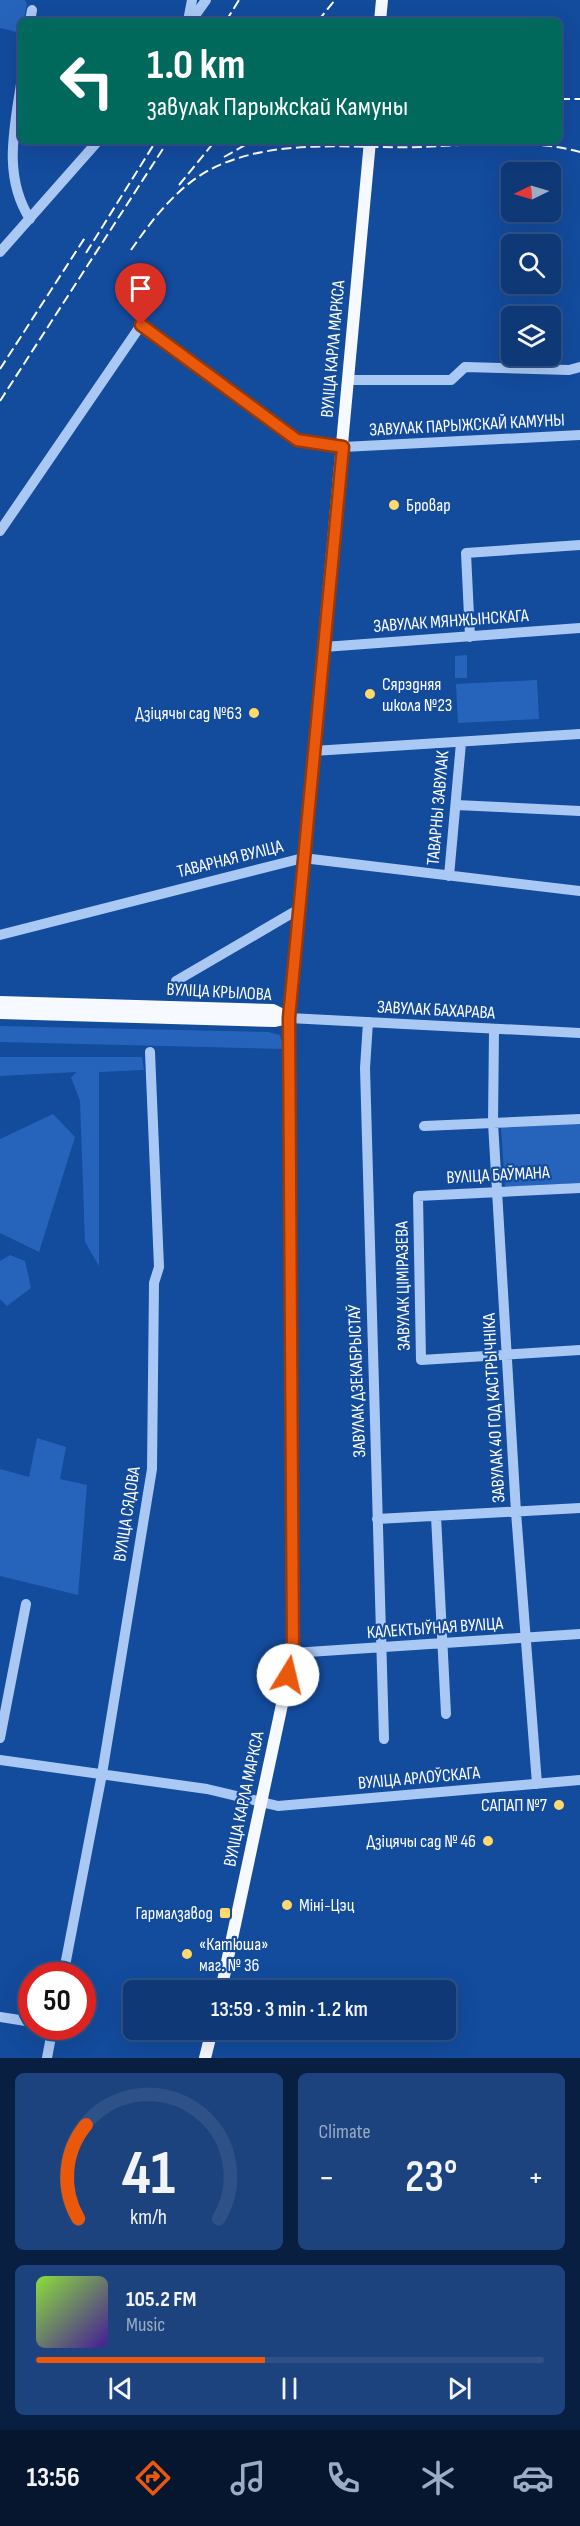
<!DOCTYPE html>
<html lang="en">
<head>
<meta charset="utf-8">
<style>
  body { margin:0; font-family:"Sofia Sans Condensed",sans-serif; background:#1c437e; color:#f1f3f6; height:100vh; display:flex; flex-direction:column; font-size:22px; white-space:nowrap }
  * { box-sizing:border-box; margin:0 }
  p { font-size:20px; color:#9bacc5 }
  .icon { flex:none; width:33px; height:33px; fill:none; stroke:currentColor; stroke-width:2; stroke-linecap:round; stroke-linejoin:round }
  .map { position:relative; height:2058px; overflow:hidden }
  .details { display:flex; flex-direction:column; gap:15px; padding:15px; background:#081f41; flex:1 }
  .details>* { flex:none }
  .hud { position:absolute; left:18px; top:18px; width:544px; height:126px; border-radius:9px; box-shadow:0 6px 24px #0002,0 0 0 2px #2e5288; background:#00695c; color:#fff; overflow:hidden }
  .needle { width:39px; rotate:265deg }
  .tools { position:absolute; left:501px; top:162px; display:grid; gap:12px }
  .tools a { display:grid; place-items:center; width:60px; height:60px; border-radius:9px; background:#0e3876; box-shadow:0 6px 24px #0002,0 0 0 2px #2e5288; font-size:30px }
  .speed { position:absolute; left:18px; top:1962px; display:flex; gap:12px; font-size:30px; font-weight:700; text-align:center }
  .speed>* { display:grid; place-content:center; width:78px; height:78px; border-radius:50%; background:#0e3876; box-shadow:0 6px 24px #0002,0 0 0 2px #2e5288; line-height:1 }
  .speed .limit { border:9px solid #d22; background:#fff; color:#111 }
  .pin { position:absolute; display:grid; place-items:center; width:51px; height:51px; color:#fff; margin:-62px -26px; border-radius:50% 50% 50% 0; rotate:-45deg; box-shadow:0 0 6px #0007 }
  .pin .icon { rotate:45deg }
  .me { position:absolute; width:66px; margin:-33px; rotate:9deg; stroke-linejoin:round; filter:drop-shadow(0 0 4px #0008) }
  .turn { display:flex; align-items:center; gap:21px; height:126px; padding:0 30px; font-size:27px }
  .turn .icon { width:78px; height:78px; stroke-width:2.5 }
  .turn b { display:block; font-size:42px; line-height:51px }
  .big { font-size:45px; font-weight:600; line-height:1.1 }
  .details .tile { flex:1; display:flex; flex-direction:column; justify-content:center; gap:9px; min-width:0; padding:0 21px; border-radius:9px; background:#1c437e }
  .details .dial { align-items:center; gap:0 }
  .dial svg { height:156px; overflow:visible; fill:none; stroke:#2e5288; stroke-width:7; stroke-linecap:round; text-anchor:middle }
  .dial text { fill:#f1f3f6; stroke:none }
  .song { display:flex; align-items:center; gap:18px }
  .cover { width:72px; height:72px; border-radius:9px; background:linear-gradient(135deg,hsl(90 70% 55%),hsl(260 70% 35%)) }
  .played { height:6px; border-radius:3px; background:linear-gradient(90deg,#ea580c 45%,#2e5288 45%) }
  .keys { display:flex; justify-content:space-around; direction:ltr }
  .heat { display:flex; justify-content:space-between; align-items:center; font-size:33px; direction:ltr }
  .details .tiles { flex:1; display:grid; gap:15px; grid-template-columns:1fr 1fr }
  .tile:last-child { grid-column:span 2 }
  .trip { position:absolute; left:123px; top:1980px; width:333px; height:60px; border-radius:9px; background:#0e3876; box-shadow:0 6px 24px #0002,0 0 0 2px #2e5288; font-weight:600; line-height:60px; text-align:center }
  .tabs { display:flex; height:96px; justify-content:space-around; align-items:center; background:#06162f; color:#9bacc5 }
  .tabs .icon { width:42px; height:42px }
  .tabs .on { color:#ea580c }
  .tabs b { font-size:27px; color:#f1f3f6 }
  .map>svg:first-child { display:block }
</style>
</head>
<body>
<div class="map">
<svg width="580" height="2058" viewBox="0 0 580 2058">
  <rect width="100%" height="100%" fill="#134b9d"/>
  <path fill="#2664bb" d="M 0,0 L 25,0 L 27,4 L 21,33 L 0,28 Z
    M 467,655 L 467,678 L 455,678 L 455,656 Z
    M 537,680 L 539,719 L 458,723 L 456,684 Z
    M 0,1026 L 268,1032 L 280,1035 L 284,1049 L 0,1042 Z
    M 0,1057 L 142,1057 L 144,1070 L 99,1072 L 99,1266 L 85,1242 L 80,1101 L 71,1077 L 77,1072 L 0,1076 Z
    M 53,1114 L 75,1137 L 39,1252 L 0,1233 L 0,1139 Z
    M 580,1123 L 580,1183 L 505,1187 L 501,1127 Z
    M 10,1255 L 25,1261 L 31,1288 L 7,1306 L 0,1299 L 0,1261 Z
    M 37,1438 L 66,1447 L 60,1479 L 87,1485 L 78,1595 L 0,1576 L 0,1469 L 29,1477 Z"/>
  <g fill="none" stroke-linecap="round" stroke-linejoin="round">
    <path stroke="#a9c8f4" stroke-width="10" d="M 30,21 L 32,10
      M 188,21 L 192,0
      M 191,21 L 206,0
      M 21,84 C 14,130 3,177 30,219
      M 0,252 L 98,141
      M 349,380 L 451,380 L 465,367 L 569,370 L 580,367
      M 0,531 L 141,325 L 297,440 L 343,447 L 580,435
      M 470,637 L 466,553 L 580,545
      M 324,647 L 580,628
      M 313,751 L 580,734
      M 456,805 L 580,811
      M 449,876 L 461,743
      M 0,935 L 303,858 L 580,891
      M 176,981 L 299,909
      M 289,1018 L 580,1033
      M 368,1022 L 365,1068 L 384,1739
      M 494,1030 L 493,1123 L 516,1512 L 537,1784
      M 424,1126 L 580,1119
      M 580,1188 L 418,1196 L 421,1360 L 580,1350
      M 436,1516 L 446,1714
      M 377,1519 L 580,1508
      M 293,1653 L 580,1634
      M 0,1738 L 26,1604
      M 0,1760 L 207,1789 L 278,1806 L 580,1780
      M 63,1976 L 102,1774 L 152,1469 L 154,1283 L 159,1267 L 150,1052
      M 0,2017 L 32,2022
      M 47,2058 L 53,2026"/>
    <path stroke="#f6f9ff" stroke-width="12" d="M 380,21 L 382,0
      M 0,1002 L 273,1010 L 289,1018
      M 0,1013 L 275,1021 L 289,1018
      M 221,1990 L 293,1653 L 289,1018 L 370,141
      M 205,2058 L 212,2030"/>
    <path stroke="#fff" stroke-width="2" stroke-dasharray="10 4.5" stroke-linecap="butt" d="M 226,21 L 239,0
      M 318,21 L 335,0
      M 560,99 L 580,99
      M 224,157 L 252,141
      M 179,185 L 215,141
      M 131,250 C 155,216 182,180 222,164 C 284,138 355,149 421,147 C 473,145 529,138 580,152
      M 86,253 L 156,141
      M 0,369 L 86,236
      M 0,401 L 168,141"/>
  </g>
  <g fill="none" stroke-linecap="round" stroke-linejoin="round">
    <defs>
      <path id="route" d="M 141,325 L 297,440 L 343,447 L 289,1018 L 293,1653 L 288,1675"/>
    </defs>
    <use href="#route" stroke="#983908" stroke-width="15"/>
    <use href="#route" stroke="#ea580c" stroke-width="10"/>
  </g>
  <g fill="#ffd96c" stroke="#134b9d" stroke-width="2">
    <circle cx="394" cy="505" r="6"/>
    <circle cx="370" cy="694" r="6"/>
    <circle cx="254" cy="713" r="6"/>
    <circle cx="559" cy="1805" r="6"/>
    <circle cx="488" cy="1841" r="6"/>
    <circle cx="287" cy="1905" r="6"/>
    <rect x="219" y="1907" width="12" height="12" rx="3"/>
    <circle cx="187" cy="1954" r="6"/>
  </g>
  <g text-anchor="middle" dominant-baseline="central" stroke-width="4.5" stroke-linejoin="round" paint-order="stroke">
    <g font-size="18" fill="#fff" stroke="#134b9d">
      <text transform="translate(333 349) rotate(-85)">ВУЛІЦА КАРЛА МАРКСА</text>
      <text transform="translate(467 425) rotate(-3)">ЗАВУЛАК ПАРЫЖСКАЙ КАМУНЫ</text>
      <text transform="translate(451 621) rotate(-4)">ЗАВУЛАК МЯНЖЫНСКАГА</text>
      <text transform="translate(438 808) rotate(-85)">ТАВАРНЫ ЗАВУЛАК</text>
      <text transform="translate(230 859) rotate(-14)">ТАВАРНАЯ ВУЛІЦА</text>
      <text transform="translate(219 992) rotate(3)">ВУЛІЦА КРЫЛОВА</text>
      <text transform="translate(436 1010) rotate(3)">ЗАВУЛАК БАХАРАВА</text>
      <text transform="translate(498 1175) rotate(-3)">ВУЛІЦА БАЎМАНА</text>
      <text transform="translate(403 1286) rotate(-91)">ЗАВУЛАК ЦІМІРАЗЕВА</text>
      <text transform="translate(357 1381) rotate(-92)">ЗАВУЛАК ДЗЕКАБРЫСТАЎ</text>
      <text transform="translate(494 1408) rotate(-93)">ЗАВУЛАК 40 ГОД КАСТРЫЧНІКА</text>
      <text transform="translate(127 1514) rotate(-81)">ВУЛІЦА СЯДОВА</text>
      <text transform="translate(435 1628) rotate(-4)">КАЛЕКТЫЎНАЯ ВУЛІЦА</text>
      <text transform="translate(419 1778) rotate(-5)">ВУЛІЦА АРЛОЎСКАГА</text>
      <text transform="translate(244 1799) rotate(-78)">ВУЛІЦА КАРЛА МАРКСА</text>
    </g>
    <g font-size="18" fill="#fff" stroke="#134b9d" text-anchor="start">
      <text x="406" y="505">Бровар</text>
      <text x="382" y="684">Сярэдняя<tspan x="382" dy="21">школа №23</tspan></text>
      <text x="242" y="713" text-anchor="end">Дзіцячы сад №63</text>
      <text x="547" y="1805" text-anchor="end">САПАП №7</text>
      <text x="476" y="1841" text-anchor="end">Дзіцячы сад № 46</text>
      <text x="299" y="1905">Міні-Цэц</text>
      <text x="213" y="1913" text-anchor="end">Гармалзавод</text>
      <text x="199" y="1944">«Катюша»<tspan x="199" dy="21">маг. № 36</tspan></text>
    </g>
  </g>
</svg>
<div class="tools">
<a><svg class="needle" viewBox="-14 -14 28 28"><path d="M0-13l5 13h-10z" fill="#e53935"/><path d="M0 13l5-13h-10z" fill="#9bacc5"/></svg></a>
<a><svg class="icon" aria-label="search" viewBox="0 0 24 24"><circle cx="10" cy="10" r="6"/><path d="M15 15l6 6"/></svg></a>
<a><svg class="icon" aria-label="layers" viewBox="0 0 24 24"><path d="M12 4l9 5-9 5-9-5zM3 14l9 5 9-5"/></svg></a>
</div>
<div class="speed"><div class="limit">50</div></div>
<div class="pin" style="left:141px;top:325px;background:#d93025"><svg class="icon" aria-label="arrive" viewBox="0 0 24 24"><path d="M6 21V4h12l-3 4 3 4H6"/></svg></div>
<svg class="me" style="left:288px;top:1675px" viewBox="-20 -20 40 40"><circle r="19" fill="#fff"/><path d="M0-13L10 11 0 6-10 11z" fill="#ea580c"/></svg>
<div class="trip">13:59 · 3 min · 1.2 km</div>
<div class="hud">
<div class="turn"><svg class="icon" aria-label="left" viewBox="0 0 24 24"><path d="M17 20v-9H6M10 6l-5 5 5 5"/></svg><div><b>1.0 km</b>завулак Парыжскай Камуны</div></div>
</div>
</div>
<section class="details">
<div class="tiles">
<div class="tile dial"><svg viewBox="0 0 100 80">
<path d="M14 69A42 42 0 1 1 86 69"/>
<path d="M14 69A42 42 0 0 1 18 21" stroke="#ea580c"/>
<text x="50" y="56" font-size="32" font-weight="700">41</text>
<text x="50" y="72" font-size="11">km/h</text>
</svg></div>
<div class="tile"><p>Climate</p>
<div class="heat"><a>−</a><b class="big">23°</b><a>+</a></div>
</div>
<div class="tile">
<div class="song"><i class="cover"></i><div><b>105.2 FM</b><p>Music</p></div></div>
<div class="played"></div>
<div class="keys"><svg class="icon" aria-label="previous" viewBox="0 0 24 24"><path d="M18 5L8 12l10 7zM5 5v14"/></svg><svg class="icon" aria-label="pause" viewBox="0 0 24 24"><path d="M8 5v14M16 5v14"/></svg><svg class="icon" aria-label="next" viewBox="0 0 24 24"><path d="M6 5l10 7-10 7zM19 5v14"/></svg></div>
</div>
</div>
</section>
<nav class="tabs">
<b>13:56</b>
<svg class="icon on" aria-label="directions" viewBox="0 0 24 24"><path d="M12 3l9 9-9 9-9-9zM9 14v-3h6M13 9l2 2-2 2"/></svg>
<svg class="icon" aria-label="music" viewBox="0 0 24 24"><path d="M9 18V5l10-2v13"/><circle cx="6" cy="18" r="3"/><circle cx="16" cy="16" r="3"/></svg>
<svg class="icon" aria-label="phone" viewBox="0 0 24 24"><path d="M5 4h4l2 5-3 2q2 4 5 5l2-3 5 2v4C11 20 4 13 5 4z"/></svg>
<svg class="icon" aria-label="climate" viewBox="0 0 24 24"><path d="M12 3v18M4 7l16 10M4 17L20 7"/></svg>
<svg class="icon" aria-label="car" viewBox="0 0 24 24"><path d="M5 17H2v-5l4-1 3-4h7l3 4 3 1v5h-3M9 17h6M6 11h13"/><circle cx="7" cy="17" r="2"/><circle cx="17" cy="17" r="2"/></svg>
</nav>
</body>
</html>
